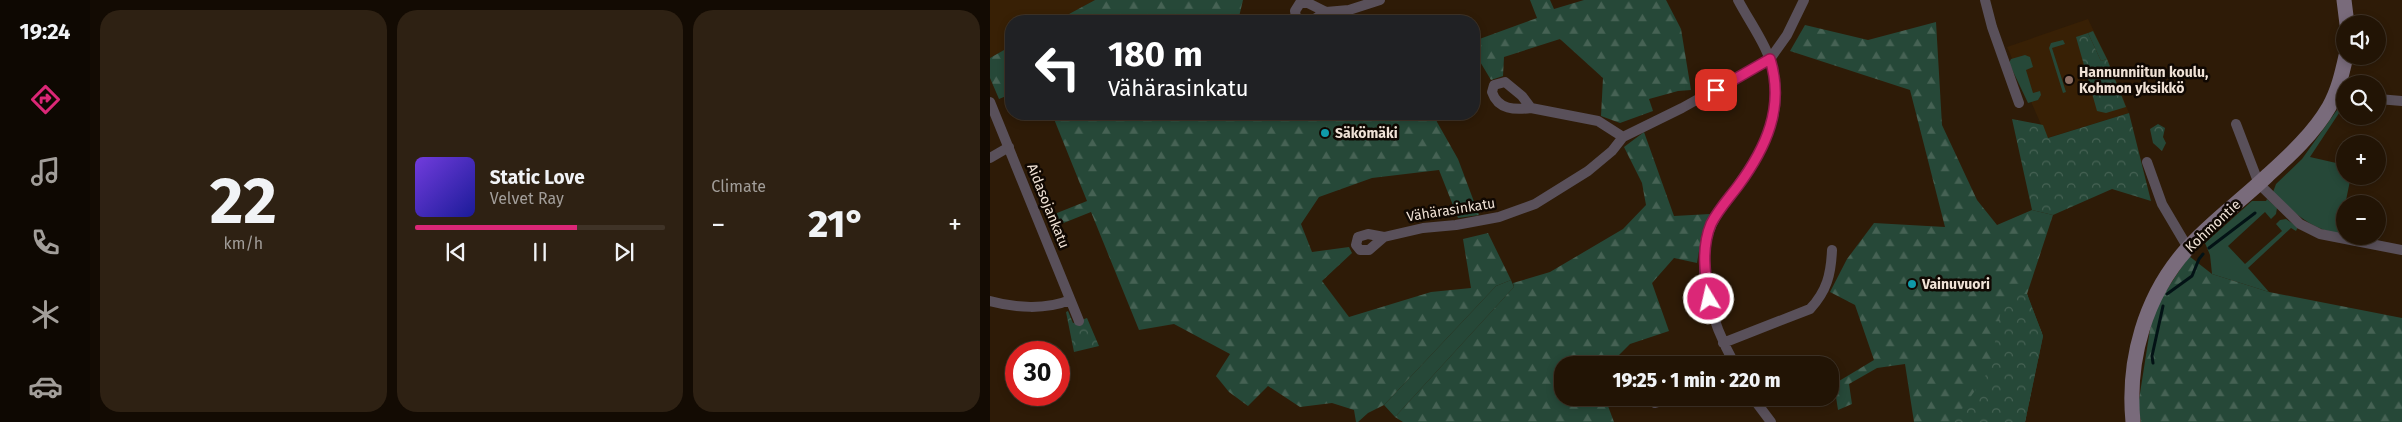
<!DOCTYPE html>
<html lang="en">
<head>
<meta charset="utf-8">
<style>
  body { margin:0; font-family:"Fira Sans",sans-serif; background:#2e2113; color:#f1f3f6; height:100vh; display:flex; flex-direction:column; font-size:19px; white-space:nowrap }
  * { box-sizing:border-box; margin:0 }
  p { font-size:16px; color:#a29e9a }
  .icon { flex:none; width:28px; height:28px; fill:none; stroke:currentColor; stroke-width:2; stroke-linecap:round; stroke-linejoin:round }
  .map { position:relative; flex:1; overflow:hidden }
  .sheet { display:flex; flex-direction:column; gap:10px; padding:10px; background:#130b03; width:900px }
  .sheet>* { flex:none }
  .top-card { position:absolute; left:15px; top:15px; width:475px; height:105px; border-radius:20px; box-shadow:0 2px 8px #0003,0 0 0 1px #3f3327; background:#202124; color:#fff; overflow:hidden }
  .tools { position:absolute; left:1346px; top:15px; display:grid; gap:10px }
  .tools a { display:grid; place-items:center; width:50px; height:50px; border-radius:50%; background:#221405; box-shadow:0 2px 8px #0003,0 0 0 1px #3f3327; font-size:25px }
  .speed { position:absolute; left:15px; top:341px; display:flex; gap:10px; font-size:25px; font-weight:700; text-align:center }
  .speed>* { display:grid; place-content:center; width:65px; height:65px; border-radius:50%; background:#221405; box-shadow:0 2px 8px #0003,0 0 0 1px #3f3327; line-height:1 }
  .speed .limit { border:8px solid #d22; background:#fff; color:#111 }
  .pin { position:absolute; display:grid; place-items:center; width:42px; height:42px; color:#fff; margin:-21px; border-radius:10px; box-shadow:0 2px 8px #0006 }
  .me { position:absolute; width:55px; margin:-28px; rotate:351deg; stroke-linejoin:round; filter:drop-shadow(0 0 4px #0008) }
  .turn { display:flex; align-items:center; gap:18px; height:105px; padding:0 20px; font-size:22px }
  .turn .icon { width:65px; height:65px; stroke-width:2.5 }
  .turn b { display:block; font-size:35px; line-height:42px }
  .big { font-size:38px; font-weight:800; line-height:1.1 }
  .sheet .card { flex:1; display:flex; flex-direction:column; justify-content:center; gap:8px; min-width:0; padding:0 18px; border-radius:20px; background:#2e2113 }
  .sheet .dial { align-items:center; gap:0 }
  .dial b { font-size:65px; line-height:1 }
  .song { display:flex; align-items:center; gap:15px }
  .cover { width:60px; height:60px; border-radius:8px; background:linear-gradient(135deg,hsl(260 70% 55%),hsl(240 70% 35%)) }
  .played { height:5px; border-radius:2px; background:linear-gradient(90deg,#db2777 65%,#3f3327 65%) }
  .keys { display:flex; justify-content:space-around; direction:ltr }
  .heat { display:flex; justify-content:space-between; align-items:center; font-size:28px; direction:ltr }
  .sheet .tiles { flex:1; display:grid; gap:10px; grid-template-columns:repeat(3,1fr) }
  .trip { position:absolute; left:564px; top:356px; width:285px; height:50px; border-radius:20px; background:#221405; box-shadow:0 2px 8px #0003,0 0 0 1px #3f3327; font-weight:800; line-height:50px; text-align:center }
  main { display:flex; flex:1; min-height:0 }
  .tab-bar { display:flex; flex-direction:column; width:90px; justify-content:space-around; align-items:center; background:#0e0802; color:#a29e9a }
  .tab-bar .icon { width:35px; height:35px }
  .tab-bar .selected { color:#db2777 }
  .tab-bar b { font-size:22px; color:#f1f3f6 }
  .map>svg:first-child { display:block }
</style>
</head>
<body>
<main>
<nav class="tab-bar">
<b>19:24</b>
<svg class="icon selected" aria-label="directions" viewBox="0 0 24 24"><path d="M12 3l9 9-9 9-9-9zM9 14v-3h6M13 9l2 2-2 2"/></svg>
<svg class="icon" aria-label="music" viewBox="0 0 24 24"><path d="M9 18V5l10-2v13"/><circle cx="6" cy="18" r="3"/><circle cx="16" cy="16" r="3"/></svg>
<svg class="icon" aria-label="phone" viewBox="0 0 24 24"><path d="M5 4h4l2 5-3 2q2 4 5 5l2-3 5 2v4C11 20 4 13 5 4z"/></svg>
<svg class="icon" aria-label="climate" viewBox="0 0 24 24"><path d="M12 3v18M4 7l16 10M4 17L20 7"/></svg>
<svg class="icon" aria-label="car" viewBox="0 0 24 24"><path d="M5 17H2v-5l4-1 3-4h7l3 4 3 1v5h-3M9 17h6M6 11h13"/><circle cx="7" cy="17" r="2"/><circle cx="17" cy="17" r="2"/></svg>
</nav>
<section class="sheet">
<div class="tiles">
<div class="card dial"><b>22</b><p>km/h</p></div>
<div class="card">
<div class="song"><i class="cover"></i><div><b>Static Love</b><p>Velvet Ray</p></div></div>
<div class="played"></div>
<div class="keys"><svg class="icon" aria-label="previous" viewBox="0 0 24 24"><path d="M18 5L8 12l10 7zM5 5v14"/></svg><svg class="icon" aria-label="pause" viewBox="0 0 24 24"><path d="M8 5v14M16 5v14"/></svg><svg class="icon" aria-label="next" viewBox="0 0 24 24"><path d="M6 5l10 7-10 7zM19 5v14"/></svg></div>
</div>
<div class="card"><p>Climate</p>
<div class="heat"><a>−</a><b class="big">21°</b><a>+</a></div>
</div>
</div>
</section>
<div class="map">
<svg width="1412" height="422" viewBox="0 0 1412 422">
  <defs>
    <pattern id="forest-firs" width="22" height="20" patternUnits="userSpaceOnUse" patternTransform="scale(1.25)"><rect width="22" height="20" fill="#264838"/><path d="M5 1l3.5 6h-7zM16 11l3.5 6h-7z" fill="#466254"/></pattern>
    <pattern id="park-crowns" width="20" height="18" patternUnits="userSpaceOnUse" patternTransform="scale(1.25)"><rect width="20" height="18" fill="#264838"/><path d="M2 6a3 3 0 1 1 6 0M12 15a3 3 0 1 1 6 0" fill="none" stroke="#466254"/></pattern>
  </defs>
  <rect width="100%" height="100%" fill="#2e1b07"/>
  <path fill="#382005" d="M 0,0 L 105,0 L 66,21 L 21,21 L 21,46 L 0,58 Z
    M 1098,19 L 1120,65 L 1139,113 L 1057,138 L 1017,47 Z"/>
  <path fill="#264838" d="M 1103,31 L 1117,59 L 1111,61 L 1098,33 Z
    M 1073,40 L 1075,44 L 1062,48 L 1076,92 L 1073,93 L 1059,48 L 1061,43 Z
    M 1035,55 L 1040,57 L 1043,67 L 1036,70 L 1043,93 L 1050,91 L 1051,95 L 1048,100 L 1038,103 L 1019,63 L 1021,59 Z
    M 1355,104 L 1320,157 L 1355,165 L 1355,176 L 1361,176 L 1349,234 C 1319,228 1304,213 1283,192 L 1286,184 L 1312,159 L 1347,110 Z
    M 1277,199 L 1287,208 L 1286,214 L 1281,219 L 1275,212 L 1238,246 L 1255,264 L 1292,231 L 1286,224 L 1290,220 L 1296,219 L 1308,227 L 1306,231 L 1301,228 L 1258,268 L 1279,292 L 1222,274 L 1220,255 L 1215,243 L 1262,201 L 1276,201 Z
    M 521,280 L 524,287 L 405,417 L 394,405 L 506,286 Z"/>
  <path fill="url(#forest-firs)" d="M 105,0 L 253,0 L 248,21 L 66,21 Z
    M 540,0 L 560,0 L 564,9 L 594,0 L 676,0 L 691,29 L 701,90 L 688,91 L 659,99 L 663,111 L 630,123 L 611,116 L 613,78 L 570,39 L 514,57 L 513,76 L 501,80 L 489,60 L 484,62 L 484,41 L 547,18 Z
    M 946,22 L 952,125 L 987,200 L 1007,225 L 1042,210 L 1063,215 L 1037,294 L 1053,336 L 1035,422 L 924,422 L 915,364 L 887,368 L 859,384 L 862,404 L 848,410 L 844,384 L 884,360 L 865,305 L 840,292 L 857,259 L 884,223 L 955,227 L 920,90 L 800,51 L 815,25 L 878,40 Z
    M 21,46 L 21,94 L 9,99 L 0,78 L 0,58 Z
    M 62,114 L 445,114 L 447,122 L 468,159 L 489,215 L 468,218 L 449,170 L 382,178 L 329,197 L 311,224 L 322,252 L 359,247 L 362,253 L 332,281 L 359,317 L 441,292 L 481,288 L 473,239 L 498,233 L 521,280 L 506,286 L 394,405 L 378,413 L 368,422 L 366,422 L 364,410 L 342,403 L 310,407 L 278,386 L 258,406 L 239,392 L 226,376 L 240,354 L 184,324 L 149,330 L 101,212 L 61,228 L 57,217 L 97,201 Z
    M 654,132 L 684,216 L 720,214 L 712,233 L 707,263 L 684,258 L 662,283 L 679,331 L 640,344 L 619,365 L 572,365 L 572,398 L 615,398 L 624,422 L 413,422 L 405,417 L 524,287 L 523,283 L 560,272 L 633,229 L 656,205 L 652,183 L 634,147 Z
    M 1199,256 L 1222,274 L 1279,292 L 1412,318 L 1412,422 L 1151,422 L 1148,406 L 1161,323 L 1168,303 Z"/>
  <path fill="url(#park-crowns)" d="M 1098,33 L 1111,61 L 1117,59 L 1136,107 L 1116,113 L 1107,111 L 1086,37 Z
    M 1139,113 L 1161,201 L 1122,189 L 1063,215 L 1042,210 L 1022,119 L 1053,125 L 1058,138 Z
    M 1168,124 L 1175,128 L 1173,137 L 1176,143 L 1172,151 L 1163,143 L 1160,129 Z
    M 1023,294 L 1037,294 L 1053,336 L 1035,422 L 963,422 L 1000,369 L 1013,299 Z
    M 78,311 L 83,323 L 97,318 L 109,346 L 84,352 L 76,312 Z"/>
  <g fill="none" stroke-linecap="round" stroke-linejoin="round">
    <path stroke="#031215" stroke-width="3" d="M 1219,248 L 1265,213
      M 1177,294 L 1202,276 L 1209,259 L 1213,254
      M 1163,363 L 1162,356 L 1173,306"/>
    <path stroke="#59505a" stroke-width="10" d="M 995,0 L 1002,27 L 1029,103
      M 309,21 L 306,17 L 305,11 L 310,3 L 318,3 L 336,12
      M 321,21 L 336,12 L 359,10 L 390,0
      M 1388,99 L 1412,101
      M 0,102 L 89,321
      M 541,108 C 525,110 508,110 502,92 L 504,85 L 515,82 L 532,96 L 541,108 L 608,121 L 633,137
      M 1246,124 L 1269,184 L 1310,224 L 1330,234 L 1412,250
      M 0,158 L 19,147
      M 1157,162 L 1172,204 L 1198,248
      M 394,237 L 379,250 L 370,250 L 366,245 L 368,237 L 378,234 L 394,237 L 433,228 L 466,225 L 509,217 L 545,204 L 598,171 L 622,151 L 633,137 L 692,108 L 780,59 L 797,35 L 814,0
      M 0,301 C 25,308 56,310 80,300
      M 733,343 L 820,309 C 837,291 841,274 842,250
      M 745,365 C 723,325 702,268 722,224 C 727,212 736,202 743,192 C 768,158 793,120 784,75 C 780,49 760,23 748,0
      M 763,398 L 781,422
      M 665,403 L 682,398"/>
    <path stroke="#796b7b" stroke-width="15" d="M 1354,0 L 1357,24
      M 1143,422 C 1137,360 1155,296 1197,249 C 1221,222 1252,200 1278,175 C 1300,155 1324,133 1339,107 C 1348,91 1352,74 1356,56"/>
  </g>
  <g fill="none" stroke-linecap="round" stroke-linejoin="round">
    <defs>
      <path id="route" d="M 719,299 C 715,274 711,248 721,224 C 728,210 739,198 748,186 C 776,148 795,107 780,59 L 726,90"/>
    </defs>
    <use href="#route" stroke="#8e194d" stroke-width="12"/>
    <use href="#route" stroke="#db2777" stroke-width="9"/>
  </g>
  <circle fill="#8d6e63" stroke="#100802" stroke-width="2" cx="1079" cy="80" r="5"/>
  <g fill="#0f9aa8" stroke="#100802" stroke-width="2">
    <circle cx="335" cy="133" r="5"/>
    <circle cx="922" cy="284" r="5"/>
  </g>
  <g text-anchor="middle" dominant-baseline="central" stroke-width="5" stroke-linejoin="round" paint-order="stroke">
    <g font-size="14" font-weight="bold" fill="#f0e2d6" stroke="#100802" text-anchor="start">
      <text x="1089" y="72">Hannunniitun koulu,<tspan x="1089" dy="16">Kohmon yksikkö</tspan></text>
      <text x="345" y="133">Säkömäki</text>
      <text x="932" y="284">Vainuvuori</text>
    </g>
    <g font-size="14" fill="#f0e2d6" stroke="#100802">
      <text transform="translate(58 206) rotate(68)">Aidasojankatu</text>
      <text transform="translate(461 210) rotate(-9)">Vähärasinkatu</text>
      <text transform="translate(1223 226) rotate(-43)">Kohmontie</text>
    </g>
  </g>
</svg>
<div class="tools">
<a><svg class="icon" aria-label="sound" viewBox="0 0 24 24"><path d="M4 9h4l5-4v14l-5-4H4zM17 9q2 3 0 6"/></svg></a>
<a><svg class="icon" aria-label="search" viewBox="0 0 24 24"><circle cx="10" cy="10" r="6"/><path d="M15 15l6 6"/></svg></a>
<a>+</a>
<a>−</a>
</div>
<div class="speed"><div class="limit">30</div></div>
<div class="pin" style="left:726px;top:90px;background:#d93025"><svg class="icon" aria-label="arrive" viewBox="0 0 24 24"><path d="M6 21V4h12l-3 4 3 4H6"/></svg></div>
<svg class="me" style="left:719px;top:299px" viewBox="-20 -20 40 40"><circle r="17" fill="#db2777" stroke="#fff" stroke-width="3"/><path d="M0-11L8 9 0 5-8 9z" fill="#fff"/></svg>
<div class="trip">19:25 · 1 min · 220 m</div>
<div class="top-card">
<div class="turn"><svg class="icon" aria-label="left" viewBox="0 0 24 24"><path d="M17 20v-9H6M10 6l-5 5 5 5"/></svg><div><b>180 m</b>Vähärasinkatu</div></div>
</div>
</div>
</main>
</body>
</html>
